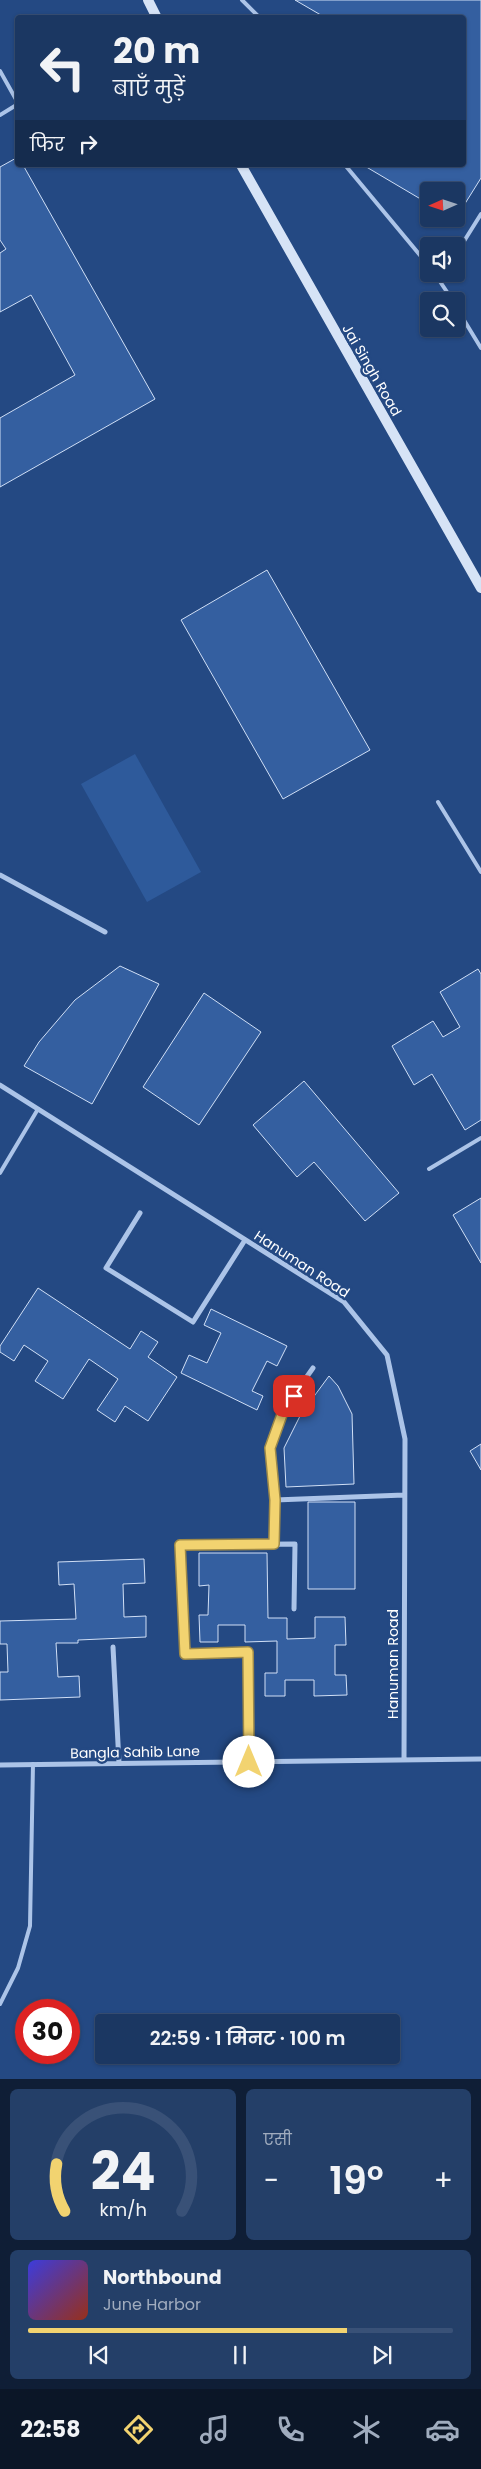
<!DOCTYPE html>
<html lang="hi">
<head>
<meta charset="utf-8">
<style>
  body { margin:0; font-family:Poppins,"Noto Sans Devanagari",sans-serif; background:#243f68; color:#f1f3f6; height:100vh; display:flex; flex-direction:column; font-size:19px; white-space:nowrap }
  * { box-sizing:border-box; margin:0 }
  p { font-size:16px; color:#a0acbe }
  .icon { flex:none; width:28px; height:28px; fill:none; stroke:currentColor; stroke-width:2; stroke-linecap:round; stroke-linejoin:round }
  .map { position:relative; height:2079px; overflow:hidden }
  .details { display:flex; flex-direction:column; gap:10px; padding:10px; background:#0f1e36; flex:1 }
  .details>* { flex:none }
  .guide { position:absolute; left:15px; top:15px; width:451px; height:152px; border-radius:5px; box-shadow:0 1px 4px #0004,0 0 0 1px #395177; background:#1b3762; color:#f1f3f6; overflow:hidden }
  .needle { width:32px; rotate:267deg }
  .buttons { position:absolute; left:420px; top:182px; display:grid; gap:10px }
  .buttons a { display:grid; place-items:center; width:45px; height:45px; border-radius:5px; background:#1b3762; box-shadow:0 1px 4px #0004,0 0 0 1px #395177; font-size:25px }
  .speed { position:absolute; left:15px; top:1999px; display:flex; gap:10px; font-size:25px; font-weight:700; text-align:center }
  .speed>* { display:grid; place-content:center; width:65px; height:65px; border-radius:50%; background:#1b3762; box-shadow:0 1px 4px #0004,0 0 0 1px #395177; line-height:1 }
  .speed .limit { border:8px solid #d22; background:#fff; color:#111 }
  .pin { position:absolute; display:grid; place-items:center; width:42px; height:42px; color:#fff; margin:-21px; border-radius:10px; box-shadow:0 2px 8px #0006 }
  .me { position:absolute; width:55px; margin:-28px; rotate:0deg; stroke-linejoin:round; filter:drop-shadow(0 0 4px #0008) }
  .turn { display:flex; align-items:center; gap:18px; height:105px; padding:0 15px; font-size:22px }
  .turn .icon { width:65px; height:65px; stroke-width:2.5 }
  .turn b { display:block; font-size:35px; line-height:42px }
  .then { display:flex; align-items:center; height:48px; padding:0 15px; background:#0003; gap:10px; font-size:19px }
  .big { font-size:38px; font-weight:600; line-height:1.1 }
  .details .widget { flex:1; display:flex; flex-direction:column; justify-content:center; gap:8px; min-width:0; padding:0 18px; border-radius:8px; background:#243f68 }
  .details .dial { align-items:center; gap:0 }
  .dial svg { height:130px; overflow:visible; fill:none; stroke:#395177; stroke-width:7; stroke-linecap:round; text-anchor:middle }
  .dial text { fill:#f1f3f6; stroke:none }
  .song { display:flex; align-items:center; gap:15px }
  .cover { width:60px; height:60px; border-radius:8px; background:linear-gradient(135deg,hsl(240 70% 55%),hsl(10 70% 35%)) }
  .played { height:5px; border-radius:2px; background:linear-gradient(90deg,#f2d370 75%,#395177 75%) }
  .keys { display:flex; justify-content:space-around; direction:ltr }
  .heat { display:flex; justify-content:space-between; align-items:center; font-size:28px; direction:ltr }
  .details .tiles { flex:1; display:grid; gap:10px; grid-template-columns:1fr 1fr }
  .widget:last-child { grid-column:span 2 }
  .trip { position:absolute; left:95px; top:2014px; width:305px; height:50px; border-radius:5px; background:#1b3762; box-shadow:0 1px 4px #0004,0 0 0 1px #395177; font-weight:600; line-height:50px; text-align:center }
  .tab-bar { display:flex; height:80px; justify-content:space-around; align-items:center; background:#0b1627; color:#a0acbe }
  .tab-bar .icon { width:35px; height:35px }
  .tab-bar .selected { color:#f2d370 }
  .tab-bar b { font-size:22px; color:#f1f3f6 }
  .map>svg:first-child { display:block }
</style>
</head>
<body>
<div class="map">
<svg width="481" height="2079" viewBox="0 0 481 2079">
  <rect width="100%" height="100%" fill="#244983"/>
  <path fill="#2e5a9b" d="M 135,754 L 201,872 L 147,902 L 81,784 Z"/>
  <path fill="#345fa0" stroke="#d0dff6" d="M 295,0 L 481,0 L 481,178 L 456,218 L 456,191 L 429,191 L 429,204 L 363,165 L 464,165 L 464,18 L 326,18 Z
    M 18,157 L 18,165 L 23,165 L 155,399 L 0,487 L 0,418 L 75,375 L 31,295 L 0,312 L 0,253 L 6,249 L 0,240 L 0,167 Z
    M 267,570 L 370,750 L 283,799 L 181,620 Z
    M 120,966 L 159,984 L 92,1104 L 24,1066 L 39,1042 L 75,1000 Z
    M 478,969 L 481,974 L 481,1120 L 465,1130 L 432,1074 L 414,1085 L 392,1046 L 433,1021 L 443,1037 L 460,1027 L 440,992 Z
    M 204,993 L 261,1032 L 199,1125 L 143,1087 Z
    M 304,1081 L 399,1193 L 365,1221 L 314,1162 L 297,1177 L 253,1125 Z
    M 481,1198 L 481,1263 L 453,1215 Z
    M 38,1288 L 130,1349 L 141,1331 L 158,1342 L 148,1357 L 177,1377 L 148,1421 L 125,1406 L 115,1422 L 97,1410 L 118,1379 L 89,1359 L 63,1399 L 35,1381 L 48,1361 L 24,1345 L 14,1361 L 0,1352 L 0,1346 Z
    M 211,1309 L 287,1346 L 277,1366 L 267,1361 L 252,1391 L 263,1396 L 257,1410 L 181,1373 L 189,1355 L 207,1363 L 221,1333 L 204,1325 Z
    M 329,1376 L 338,1386 L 352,1414 L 354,1484 L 286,1487 L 284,1448 L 301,1414 Z
    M 481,1444 L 481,1470 L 470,1451 Z
    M 308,1502 L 355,1502 L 355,1589 L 308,1589 Z
    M 199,1553 L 267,1553 L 268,1618 L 287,1618 L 287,1639 L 315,1638 L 315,1617 L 345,1617 L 346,1645 L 335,1645 L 335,1675 L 346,1675 L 347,1695 L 314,1696 L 314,1680 L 285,1680 L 285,1696 L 265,1696 L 265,1673 L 277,1673 L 277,1641 L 245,1642 L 245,1625 L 218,1625 L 218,1642 L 200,1642 L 199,1615 L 208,1615 L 209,1585 L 199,1586 Z
    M 144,1559 L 145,1583 L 123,1584 L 124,1617 L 146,1616 L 146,1637 L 78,1640 L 78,1643 L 56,1643 L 58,1677 L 79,1676 L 80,1697 L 0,1700 L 0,1672 L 8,1672 L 7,1644 L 0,1644 L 0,1621 L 76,1619 L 74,1584 L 59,1585 L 58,1562 Z"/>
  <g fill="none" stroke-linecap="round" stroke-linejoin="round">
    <path stroke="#acc4e8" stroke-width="4" d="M 242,0 L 260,18
      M 0,71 L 18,103
      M 0,115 L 18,104
      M 345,165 L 429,266
      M 456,254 L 481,214
      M 435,274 L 453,301
      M 440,280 L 445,274
      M 456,307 L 481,348
      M 438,802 L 481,872
      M 429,1169 L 481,1138
      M 0,1173 L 38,1109
      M 0,2004 L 18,1968 L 30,1926 L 33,1764"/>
    <path stroke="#acc4e8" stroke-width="5" d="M 0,875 L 105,932
      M 0,1085 L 344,1302 L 387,1355 L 405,1439 L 404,1760
      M 140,1213 L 106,1268 L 193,1322 L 245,1240
      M 275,1500 L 404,1495
      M 273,1545 L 275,1500 L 269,1448 L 284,1409 L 313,1368
      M 113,1647 L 119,1763
      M 249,1762 L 248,1652 L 185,1654 L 180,1545 L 295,1544 L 294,1609
      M 0,1765 L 481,1759"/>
    <path stroke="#d6e3f6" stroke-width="10" d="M 148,0 L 157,18
      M 241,165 L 481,588"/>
  </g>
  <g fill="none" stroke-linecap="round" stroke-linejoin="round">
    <defs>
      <path id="route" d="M 249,1762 L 248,1652 L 185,1654 L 180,1545 L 274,1544 L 275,1500 L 270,1448 L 284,1409 L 294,1396"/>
    </defs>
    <use href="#route" stroke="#9d8949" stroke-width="12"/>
    <use href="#route" stroke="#f2d370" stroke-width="9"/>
  </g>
  <g text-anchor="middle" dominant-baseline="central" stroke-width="5" stroke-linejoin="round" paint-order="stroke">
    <g font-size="14" fill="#fff" stroke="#244983">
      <text transform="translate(372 370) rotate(60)">Jai Singh Road</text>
      <text transform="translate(302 1264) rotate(33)">Hanuman Road</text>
      <text transform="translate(393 1664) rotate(-90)">Hanuman Road</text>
      <text transform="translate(135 1752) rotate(-1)">Bangla Sahib Lane</text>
    </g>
  </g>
</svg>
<div class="buttons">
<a><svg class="needle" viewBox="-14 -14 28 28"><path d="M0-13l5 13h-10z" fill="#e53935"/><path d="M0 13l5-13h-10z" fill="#a0acbe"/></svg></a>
<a><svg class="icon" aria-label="sound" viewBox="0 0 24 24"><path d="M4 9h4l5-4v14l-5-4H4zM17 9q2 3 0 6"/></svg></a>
<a><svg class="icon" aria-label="search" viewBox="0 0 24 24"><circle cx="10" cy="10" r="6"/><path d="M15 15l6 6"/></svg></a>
</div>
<div class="speed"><div class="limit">30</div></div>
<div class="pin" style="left:294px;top:1396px;background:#d93025"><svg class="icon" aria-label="arrive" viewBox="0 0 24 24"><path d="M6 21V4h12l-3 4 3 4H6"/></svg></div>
<svg class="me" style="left:249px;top:1762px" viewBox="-20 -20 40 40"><circle r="19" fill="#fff"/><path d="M0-13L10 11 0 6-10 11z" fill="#f2d370"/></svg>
<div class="trip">22:59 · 1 मिनट · 100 m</div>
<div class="guide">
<div class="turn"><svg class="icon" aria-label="left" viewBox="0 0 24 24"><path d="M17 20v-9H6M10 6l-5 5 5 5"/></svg><div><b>20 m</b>बाएँ मुड़ें</div></div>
<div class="then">फिर<svg class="icon" aria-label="right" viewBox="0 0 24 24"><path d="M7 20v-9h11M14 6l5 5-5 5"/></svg></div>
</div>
</div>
<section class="details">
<div class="tiles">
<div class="widget dial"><svg viewBox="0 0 100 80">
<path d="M14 69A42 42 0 1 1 86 69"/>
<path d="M14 69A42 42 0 0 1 9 40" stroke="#f2d370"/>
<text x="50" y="56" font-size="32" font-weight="700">24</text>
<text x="50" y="72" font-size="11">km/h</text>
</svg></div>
<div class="widget"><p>एसी</p>
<div class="heat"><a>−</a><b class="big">19°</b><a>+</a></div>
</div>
<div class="widget">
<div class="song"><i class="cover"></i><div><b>Northbound</b><p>June Harbor</p></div></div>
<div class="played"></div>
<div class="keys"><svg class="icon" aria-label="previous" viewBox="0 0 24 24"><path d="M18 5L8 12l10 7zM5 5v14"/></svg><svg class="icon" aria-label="pause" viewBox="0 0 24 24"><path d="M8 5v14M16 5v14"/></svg><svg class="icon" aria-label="next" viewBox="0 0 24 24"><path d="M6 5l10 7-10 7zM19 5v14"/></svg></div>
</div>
</div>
</section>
<nav class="tab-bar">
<b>22:58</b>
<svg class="icon selected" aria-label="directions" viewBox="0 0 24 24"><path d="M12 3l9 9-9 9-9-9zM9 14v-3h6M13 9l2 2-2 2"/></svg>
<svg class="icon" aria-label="music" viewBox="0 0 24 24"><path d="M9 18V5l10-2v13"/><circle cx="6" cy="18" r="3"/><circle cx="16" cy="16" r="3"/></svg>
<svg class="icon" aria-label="phone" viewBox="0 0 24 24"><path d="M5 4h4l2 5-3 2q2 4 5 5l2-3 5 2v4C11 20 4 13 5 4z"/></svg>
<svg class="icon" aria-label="climate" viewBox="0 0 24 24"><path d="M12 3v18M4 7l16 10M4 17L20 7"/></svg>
<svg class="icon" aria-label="car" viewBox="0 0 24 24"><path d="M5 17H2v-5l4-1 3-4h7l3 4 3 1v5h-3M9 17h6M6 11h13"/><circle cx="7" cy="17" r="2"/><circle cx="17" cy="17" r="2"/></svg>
</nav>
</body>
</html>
